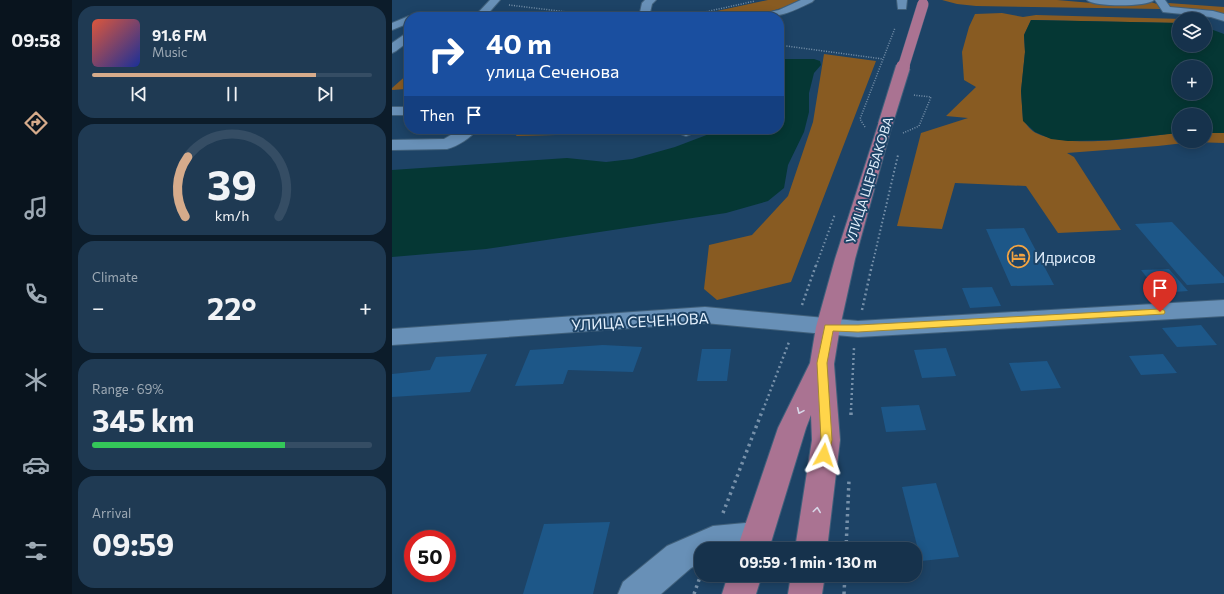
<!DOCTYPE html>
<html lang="en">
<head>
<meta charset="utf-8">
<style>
  body { margin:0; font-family:Commissioner,sans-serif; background:#1f3a53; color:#f1f3f6; height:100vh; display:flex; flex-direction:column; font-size:15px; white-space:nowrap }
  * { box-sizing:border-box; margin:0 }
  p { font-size:13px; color:#9eaab5 }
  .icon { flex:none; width:22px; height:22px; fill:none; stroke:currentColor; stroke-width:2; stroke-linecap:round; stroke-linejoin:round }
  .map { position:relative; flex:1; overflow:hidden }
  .panel { display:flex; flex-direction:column; gap:6px; padding:6px; background:#0c1c2a; width:320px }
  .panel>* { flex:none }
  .hud { position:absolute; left:12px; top:12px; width:380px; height:122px; border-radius:16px; box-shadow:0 2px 10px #0003,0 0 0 1px #354d64; background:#1a4fa0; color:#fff; overflow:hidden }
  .buttons { position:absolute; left:780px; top:12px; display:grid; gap:8px }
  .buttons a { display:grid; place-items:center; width:40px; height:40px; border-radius:50%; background:#16324c; box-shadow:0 2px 10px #0003,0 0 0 1px #354d64; font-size:20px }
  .speed { position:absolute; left:12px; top:530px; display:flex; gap:8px; font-size:20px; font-weight:700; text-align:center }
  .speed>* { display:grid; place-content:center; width:52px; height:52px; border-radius:50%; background:#16324c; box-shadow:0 2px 10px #0003,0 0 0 1px #354d64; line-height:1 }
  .speed .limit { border:6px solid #d22; background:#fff; color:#111 }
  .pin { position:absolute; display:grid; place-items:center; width:34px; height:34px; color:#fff; margin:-41px -17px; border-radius:50% 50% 50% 0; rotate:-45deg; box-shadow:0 0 4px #0007 }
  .pin .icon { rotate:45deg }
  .me { position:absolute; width:44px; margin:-22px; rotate:5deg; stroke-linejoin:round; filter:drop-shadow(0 0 3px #0008) }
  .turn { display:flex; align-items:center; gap:14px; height:84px; padding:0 16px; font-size:18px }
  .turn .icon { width:52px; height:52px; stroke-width:2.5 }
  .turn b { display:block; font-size:28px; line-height:34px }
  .then { display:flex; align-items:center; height:38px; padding:0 16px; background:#0003; gap:8px; font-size:15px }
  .big { font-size:30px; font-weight:700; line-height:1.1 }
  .panel .tile { flex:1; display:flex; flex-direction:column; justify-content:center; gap:6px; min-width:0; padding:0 14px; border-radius:16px; background:#1f3a53 }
  .panel .dial { align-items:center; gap:0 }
  .dial svg { height:104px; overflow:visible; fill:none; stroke:#354d64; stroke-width:7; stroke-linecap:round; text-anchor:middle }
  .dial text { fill:#f1f3f6; stroke:none }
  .song { display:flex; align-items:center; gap:12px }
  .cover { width:48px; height:48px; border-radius:6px; background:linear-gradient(135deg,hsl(10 70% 55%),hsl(230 70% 35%)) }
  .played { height:4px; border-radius:2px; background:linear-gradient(90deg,#d6ab8b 80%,#354d64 80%) }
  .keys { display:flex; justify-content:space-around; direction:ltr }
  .heat { display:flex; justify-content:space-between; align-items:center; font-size:22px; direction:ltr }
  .charge { height:6px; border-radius:3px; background:linear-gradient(90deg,#34c759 69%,#354d64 0) }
  .trip { position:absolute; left:302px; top:542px; width:228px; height:40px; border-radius:16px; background:#16324c; box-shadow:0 2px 10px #0003,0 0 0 1px #354d64; font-weight:700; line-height:40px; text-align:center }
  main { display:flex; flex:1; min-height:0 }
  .dock { display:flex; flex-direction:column; width:72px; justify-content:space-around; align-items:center; background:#09141e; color:#9eaab5 }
  .dock .icon { width:28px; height:28px }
  .dock .current { color:#d6ab8b }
  .dock b { font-size:18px; color:#f1f3f6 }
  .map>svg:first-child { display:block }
</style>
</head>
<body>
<main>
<nav class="dock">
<b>09:58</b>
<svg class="icon current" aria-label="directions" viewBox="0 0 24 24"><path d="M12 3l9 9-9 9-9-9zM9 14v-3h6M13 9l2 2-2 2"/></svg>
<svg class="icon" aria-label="music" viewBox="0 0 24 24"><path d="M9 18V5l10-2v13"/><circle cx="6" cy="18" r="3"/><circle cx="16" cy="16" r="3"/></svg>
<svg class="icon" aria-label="phone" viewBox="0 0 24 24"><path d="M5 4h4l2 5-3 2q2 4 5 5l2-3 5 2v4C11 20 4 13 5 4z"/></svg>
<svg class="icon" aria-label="climate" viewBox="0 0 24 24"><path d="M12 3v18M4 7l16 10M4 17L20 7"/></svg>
<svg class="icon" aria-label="car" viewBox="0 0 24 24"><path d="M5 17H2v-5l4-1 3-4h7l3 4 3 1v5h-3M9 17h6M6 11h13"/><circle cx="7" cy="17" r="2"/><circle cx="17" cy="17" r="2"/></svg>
<svg class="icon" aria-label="filters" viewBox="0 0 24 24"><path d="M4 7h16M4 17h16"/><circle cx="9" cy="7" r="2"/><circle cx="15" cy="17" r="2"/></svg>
</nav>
<section class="panel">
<div class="tile">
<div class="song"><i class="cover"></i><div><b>91.6 FM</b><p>Music</p></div></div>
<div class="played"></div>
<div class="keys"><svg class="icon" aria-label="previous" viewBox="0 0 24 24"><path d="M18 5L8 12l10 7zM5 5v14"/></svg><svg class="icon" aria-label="pause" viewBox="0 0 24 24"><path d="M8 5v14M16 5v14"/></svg><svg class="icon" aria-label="next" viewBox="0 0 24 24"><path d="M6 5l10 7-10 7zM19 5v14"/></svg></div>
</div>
<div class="tile dial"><svg viewBox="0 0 100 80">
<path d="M14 69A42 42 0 1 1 86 69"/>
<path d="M14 69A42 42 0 0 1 16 23" stroke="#d6ab8b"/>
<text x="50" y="56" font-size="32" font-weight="700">39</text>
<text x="50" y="72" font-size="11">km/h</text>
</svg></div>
<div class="tile"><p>Climate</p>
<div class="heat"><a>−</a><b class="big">22°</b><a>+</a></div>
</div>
<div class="tile"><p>Range · 69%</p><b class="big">345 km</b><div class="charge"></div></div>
<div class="tile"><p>Arrival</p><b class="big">09:59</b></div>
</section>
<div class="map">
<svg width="832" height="594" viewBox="0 0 832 594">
  <rect width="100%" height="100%" fill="#1d4366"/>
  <path fill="#885b22" d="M 376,0 L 407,0 C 373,19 334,17 297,17 Z
    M 550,0 L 665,0 L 735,6 L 759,2 L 765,4 L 769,9 L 584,6 L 565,4 Z
    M 776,3 L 832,7 L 832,15 L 779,9 L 774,4 Z
    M 610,13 L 631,17 L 644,15 L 791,19 L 787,19 L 787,23 L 639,20 L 632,35 L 633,52 L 629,91 L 631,120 C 635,125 639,131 644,133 C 677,149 746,138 782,133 L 787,133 L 787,141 L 813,141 L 813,133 L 832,133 L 832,143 L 801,142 L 766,146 L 675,153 L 682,157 L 729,230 L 666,233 L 634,186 L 563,183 L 550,229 L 505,226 L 529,133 L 576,118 L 554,116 L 584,87 L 572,80 L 570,52 L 577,27 L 583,14 Z
    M 432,54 L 484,61 L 399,282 L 325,300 L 312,289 L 317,245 L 360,235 L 396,196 L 421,122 Z
    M 17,73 L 17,86 L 14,89 L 0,90 L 0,88 Z
    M 128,129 L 167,129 L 164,135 L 124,136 Z"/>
  <path fill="#053734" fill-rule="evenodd" d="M 639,20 L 787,23 L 787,45 L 813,45 L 813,27 L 832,34 L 832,133 L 813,133 L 813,115 L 787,115 L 787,133 L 720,140 L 676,141 L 659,139 L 643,132 L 631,121 L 629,91 L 633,52 L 632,35 ZM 787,67 L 813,67 L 813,93 L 787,93 Z
    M 387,59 L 422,59 L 428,61 L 429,65 L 422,73 L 417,93 L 417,112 L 412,132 L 396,165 L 392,188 L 376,201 L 334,213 L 94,249 L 0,257 L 0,170 L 175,158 L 214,162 L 240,159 L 283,147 L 325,131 L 326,129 L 387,129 Z"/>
  <path fill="#1d5788" d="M 780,222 L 832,277 L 832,283 L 795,285 L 743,224 Z
    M 632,228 L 662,285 L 619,286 L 594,229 Z
    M 777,269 L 796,291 L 767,293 L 749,270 Z
    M 600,287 L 609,306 L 578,308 L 570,288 Z
    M 809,325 L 825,345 L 785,347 L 770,328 Z
    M 211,345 L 250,347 L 241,372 L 176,370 L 171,384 L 123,386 L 138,350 Z
    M 554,348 L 564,376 L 530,378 L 522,350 Z
    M 310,349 L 339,349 L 335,381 L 305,381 Z
    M 95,354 L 78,392 L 0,397 L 0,374 L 38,370 L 44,357 Z
    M 771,354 L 785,373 L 749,375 L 737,356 Z
    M 655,361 L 669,388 L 629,391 L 617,363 Z
    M 527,405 L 534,430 L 494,432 L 489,407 Z
    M 544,483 L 567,557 L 529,561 L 510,487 Z
    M 218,522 L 201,594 L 131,594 L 152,524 Z"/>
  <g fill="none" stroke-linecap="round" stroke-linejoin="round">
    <defs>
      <path id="minor" d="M 98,0 L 108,0 L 93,17 L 82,17 Z
        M 253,0 L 264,0 L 260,4 L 257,17 L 247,17 L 250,3 Z
        M 409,0 L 422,0 L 420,2 C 397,13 389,17 363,17 L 364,15 L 387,10 Z
        M 505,0 L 515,0 L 514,9 L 506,9 Z
        M 695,0 L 762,0 C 755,7 702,7 695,0 Z
        M 763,0 L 773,0 L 778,7 L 821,11 L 832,14 L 832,21 L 819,17 L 771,12 Z
        M 17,16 L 21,17 L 17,17 L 17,23 L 0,30 L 0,23 Z
        M 17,33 L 17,41 L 4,51 L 0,53 L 0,43 L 13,34 Z
        M 0,107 L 17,107 L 17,115 L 0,115 Z
        M 69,129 L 85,129 C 79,138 66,146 55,149 L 0,150 L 0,140 L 52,139 Z
        M 287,129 L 303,129 L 299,134 L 294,136 L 289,134 L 286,131 Z
        M 832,300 L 832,316 L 466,337 L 313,323 L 0,345 L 0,329 L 313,307 L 466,321 Z
        M 364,522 L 375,526 L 380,537 L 375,548 L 309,549 L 309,563 L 299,568 L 269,594 L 226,594 L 231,582 L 275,546 L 321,526 Z"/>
      <path id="major" d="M 493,121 L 498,122 L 500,125 L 463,259 L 448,327 L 442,364 L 448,440 L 435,549 L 403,549 L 420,440 L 419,415 L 414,428 L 377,549 L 345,549 L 386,428 L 418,363 L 424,327 L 443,259 L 486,125 L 488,122 Z
        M 336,575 L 370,575 L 364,594 L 330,594 Z
        M 399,575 L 433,575 L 430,594 L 396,594 Z"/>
    </defs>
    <use href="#minor" stroke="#40607b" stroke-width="2"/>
    <use href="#major" stroke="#40607b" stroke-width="2"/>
    <path stroke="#7791aa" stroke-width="1.5" stroke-dasharray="1 1.5" stroke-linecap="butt" d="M 117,5 L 192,14 L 192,16 L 195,17
      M 290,17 L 363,1
      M 387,45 L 491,59
      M 473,127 L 468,119 L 503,28
      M 511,133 L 527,126 L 539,97 L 521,95"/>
    <path stroke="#7791aa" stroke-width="2" stroke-dasharray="1.5 2.5" stroke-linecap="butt" d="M 424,266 L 443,214
      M 480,266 L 506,155"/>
    <path stroke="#7791aa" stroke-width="2.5" stroke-dasharray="2 3" stroke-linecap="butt" d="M 410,305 L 424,265
      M 470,310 L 480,265
      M 371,410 L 397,342
      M 459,410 L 462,348"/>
    <path stroke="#7791aa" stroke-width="3.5" stroke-dasharray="2.5 4" stroke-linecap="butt" d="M 459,415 L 459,409
      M 331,513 L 371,409
      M 454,549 L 457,480
      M 302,594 L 308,577
      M 452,594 L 453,575"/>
    <use href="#minor" fill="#6890b7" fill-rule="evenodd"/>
    <use href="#major" fill="#aa7392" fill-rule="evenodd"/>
    <defs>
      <path id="major-bridge-far1" d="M 511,68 L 531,4"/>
      <path id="major-bridge" d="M 493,125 L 511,67"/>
    </defs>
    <use href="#major-bridge-far1" stroke="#40607b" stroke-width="12" stroke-linecap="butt"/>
    <use href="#major-bridge" stroke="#40607b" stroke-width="16" stroke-linecap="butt"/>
    <use href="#major-bridge-far1" stroke="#aa7392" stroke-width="11"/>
    <use href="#major-bridge" stroke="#aa7392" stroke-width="14"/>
  </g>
  <defs><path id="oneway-chevron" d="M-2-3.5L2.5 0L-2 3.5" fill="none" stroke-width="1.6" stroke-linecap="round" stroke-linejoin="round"/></defs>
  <g stroke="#d7d6e7">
    <use href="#oneway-chevron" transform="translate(408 411) rotate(114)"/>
    <use href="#oneway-chevron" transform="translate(425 510) rotate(-82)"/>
  </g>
  <path fill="#ffd54a" stroke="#a68a30" d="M 768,309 L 772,310 L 773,312 L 772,314 L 466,332 L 441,331 L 435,363 L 440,440 L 436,459 L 432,460 L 428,459 L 426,455 L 429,440 L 425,363 L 433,325 L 466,325 Z"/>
  <defs>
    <symbol id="hotel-ring" viewBox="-11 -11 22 22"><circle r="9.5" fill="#1d4366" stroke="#f3a442" stroke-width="1.5"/><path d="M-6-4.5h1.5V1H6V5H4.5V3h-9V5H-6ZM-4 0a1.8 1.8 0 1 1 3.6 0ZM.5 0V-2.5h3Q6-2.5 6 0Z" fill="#f3a442"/></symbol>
  </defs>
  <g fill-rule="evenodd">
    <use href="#hotel-ring" x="614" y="244" width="25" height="25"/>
  </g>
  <g text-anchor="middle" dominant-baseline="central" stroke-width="4" stroke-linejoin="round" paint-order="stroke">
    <g font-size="13" fill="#e2effc" stroke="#1d4366">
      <text transform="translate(477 180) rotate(-73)">УЛИЦА ЩЕРБАКОВА</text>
    </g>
    <g font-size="15" fill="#e2effc" stroke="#1d4366" text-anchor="start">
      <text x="642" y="257">Идрисов</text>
    </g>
    <g font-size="15" fill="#e2effc" stroke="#1d4366">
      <text transform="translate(248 321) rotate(-3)">УЛИЦА СЕЧЕНОВА</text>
    </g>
  </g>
</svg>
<div class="buttons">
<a><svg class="icon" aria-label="layers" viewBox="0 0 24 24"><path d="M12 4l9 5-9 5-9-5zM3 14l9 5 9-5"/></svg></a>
<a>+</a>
<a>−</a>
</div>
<div class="speed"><div class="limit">50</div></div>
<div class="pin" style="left:768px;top:312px;background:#d93025"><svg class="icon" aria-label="arrive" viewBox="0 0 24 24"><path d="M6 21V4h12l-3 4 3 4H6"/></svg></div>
<svg class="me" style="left:432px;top:455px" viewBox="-20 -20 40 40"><path d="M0-17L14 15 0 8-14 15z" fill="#ffd54a" stroke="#fff" stroke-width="4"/></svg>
<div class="trip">09:59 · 1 min · 130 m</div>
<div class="hud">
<div class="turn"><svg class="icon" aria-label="right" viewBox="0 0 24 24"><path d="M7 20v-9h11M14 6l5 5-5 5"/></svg><div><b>40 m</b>улица Сеченова</div></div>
<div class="then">Then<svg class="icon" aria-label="arrive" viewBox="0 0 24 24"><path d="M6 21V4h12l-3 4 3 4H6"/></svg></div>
</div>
</div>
</main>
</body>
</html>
